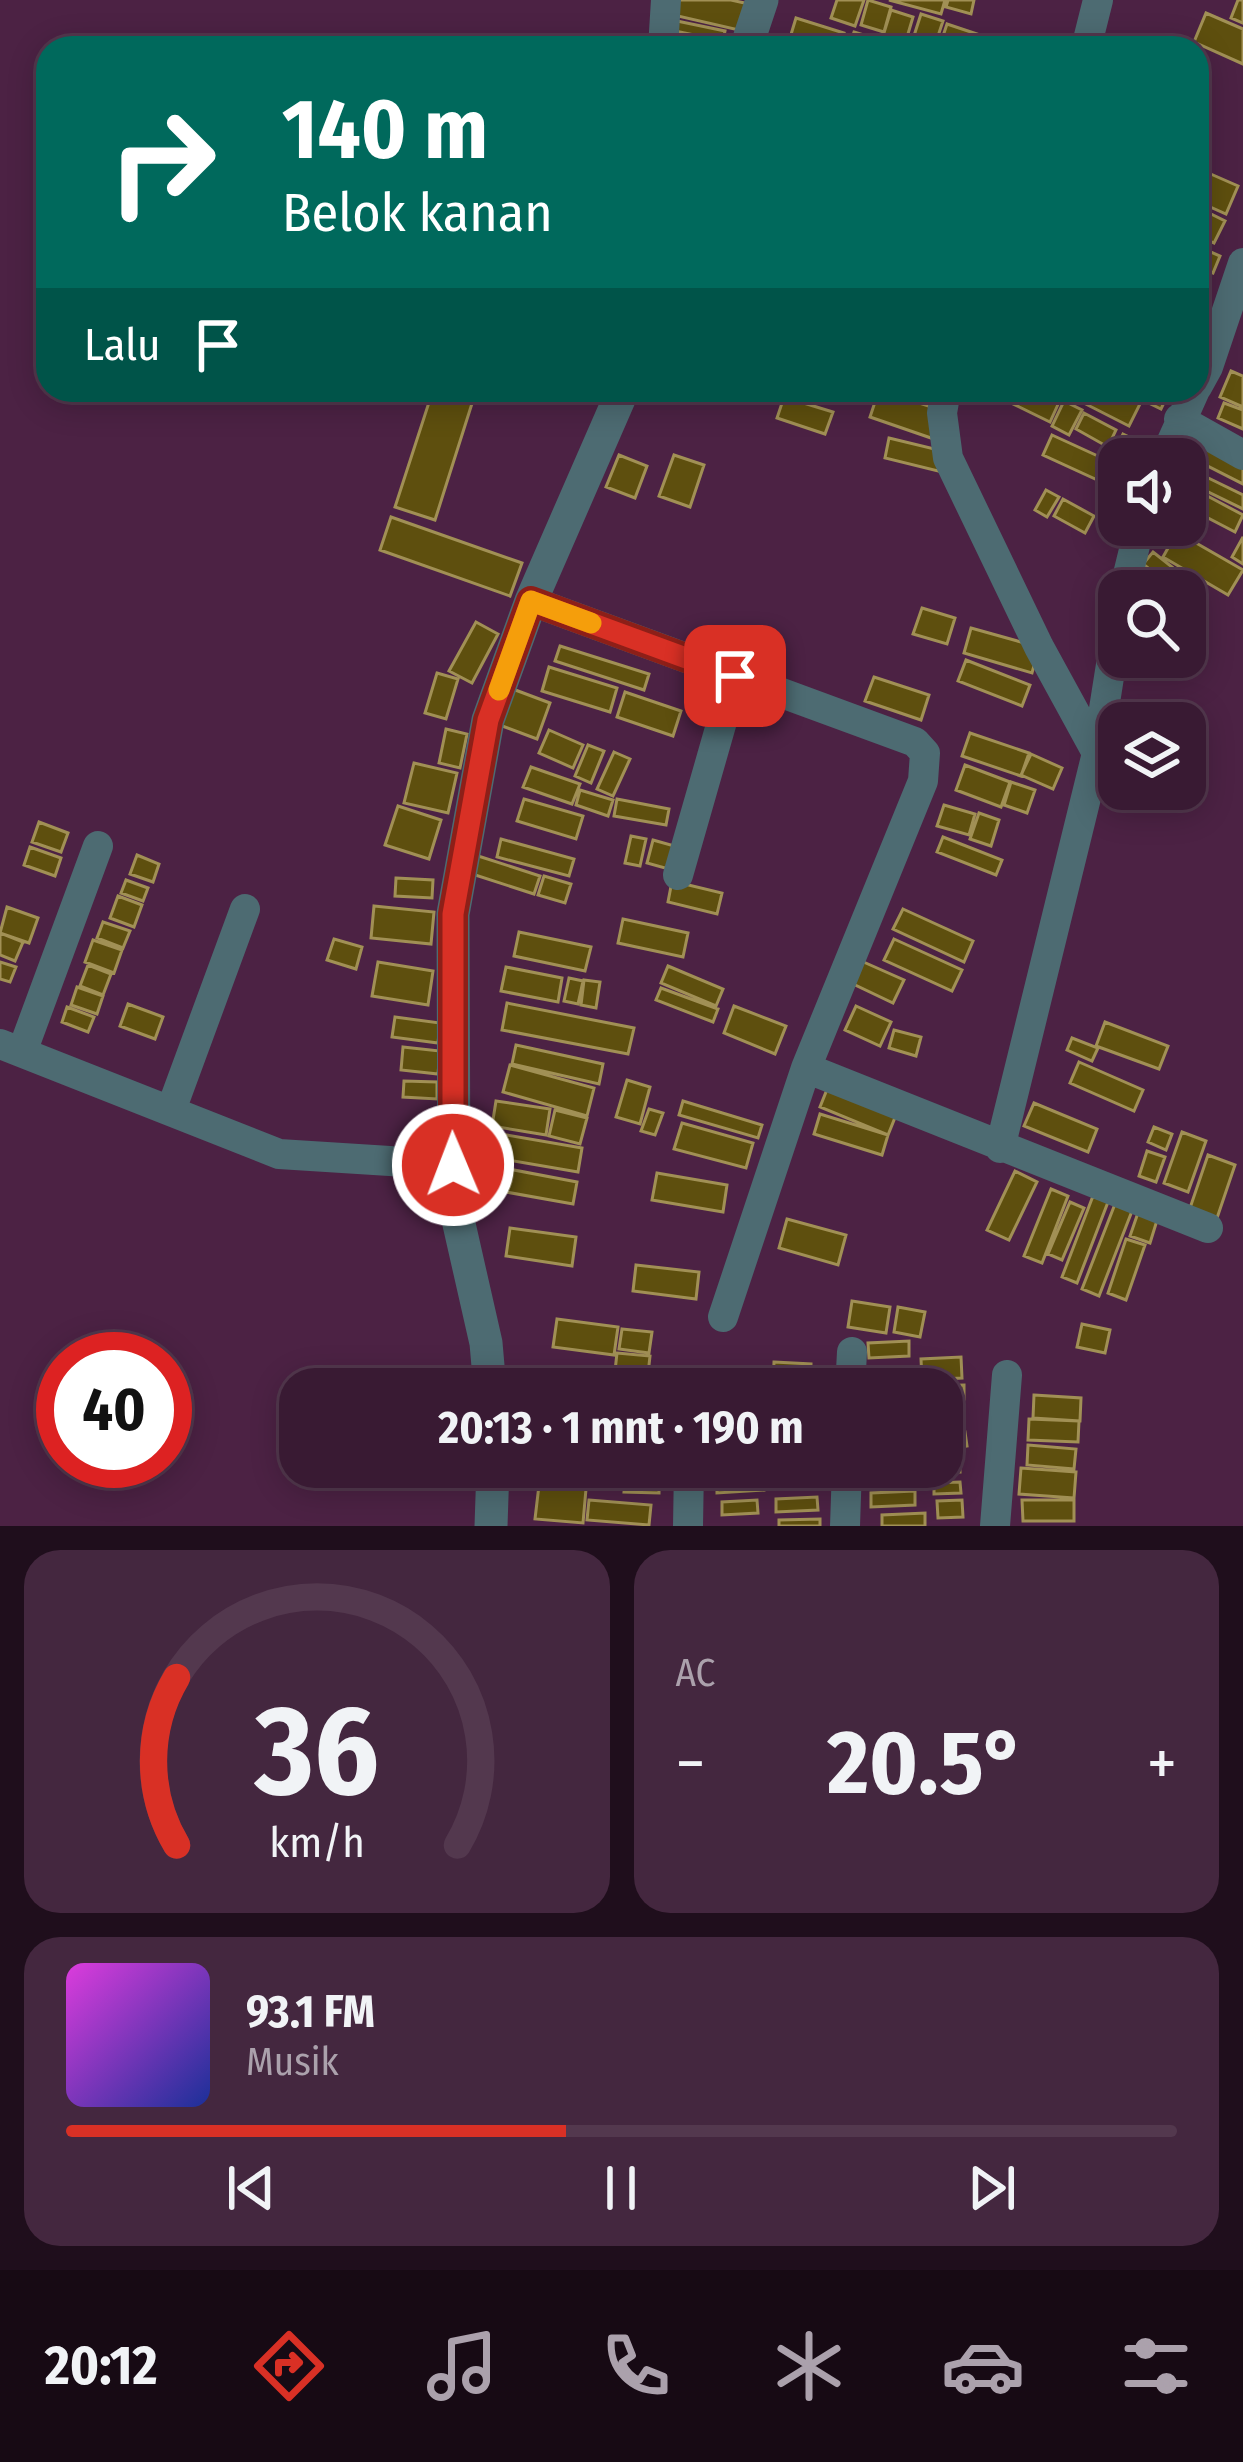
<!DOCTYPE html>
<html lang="id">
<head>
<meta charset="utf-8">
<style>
  body { margin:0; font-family:"Fira Sans Condensed",sans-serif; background:#44273f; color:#f1f3f6; height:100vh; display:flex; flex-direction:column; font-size:45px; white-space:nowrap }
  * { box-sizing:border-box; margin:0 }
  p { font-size:39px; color:#aba1ac }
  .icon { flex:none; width:66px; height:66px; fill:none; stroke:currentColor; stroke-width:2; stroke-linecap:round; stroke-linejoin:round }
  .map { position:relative; height:1526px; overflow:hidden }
  .side { display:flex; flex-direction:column; gap:24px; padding:24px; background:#1f0e1c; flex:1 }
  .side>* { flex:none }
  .hud { position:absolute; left:36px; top:36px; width:1173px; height:366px; border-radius:36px; box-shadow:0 6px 30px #0003,0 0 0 3px #53384e; background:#00695c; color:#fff; overflow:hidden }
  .buttons { position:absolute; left:1098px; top:438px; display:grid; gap:24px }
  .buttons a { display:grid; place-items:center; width:108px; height:108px; border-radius:24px; background:#391a33; box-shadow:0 6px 30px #0003,0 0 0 3px #53384e; font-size:60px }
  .speed { position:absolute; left:36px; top:1332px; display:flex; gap:24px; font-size:60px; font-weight:700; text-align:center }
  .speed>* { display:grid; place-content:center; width:156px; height:156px; border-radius:50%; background:#391a33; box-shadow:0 6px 30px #0003,0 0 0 3px #53384e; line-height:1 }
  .speed .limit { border:18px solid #d22; background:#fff; color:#111 }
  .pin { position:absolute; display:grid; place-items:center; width:102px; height:102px; color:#fff; margin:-51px; border-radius:24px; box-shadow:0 6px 18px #0006 }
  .me { position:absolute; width:132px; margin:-66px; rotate:359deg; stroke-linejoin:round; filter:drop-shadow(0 0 9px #0008) }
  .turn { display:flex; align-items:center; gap:42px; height:252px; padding:0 48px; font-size:54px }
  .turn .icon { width:156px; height:156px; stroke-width:2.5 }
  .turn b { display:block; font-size:84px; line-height:102px }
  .then { display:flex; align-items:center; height:114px; padding:0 48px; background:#0003; gap:24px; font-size:45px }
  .big { font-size:90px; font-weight:700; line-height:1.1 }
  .side .tile { flex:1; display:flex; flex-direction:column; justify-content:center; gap:18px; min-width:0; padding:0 42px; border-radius:36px; background:#44273f }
  .side .dial { align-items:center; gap:0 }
  .dial svg { height:312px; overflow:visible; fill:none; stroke:#53384e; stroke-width:7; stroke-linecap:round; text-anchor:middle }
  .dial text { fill:#f1f3f6; stroke:none }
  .song { display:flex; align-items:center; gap:36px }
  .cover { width:144px; height:144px; border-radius:18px; background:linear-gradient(135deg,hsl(300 70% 55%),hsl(230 70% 35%)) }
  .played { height:12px; border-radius:6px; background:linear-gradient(90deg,#d93025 45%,#53384e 45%) }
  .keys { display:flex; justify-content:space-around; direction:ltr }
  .heat { display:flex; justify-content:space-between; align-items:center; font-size:66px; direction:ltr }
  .side .tiles { flex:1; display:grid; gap:24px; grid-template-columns:1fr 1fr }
  .tile:last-child { grid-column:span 2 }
  .trip { position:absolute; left:279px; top:1368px; width:684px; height:120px; border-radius:36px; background:#391a33; box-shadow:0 6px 30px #0003,0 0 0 3px #53384e; font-weight:700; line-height:120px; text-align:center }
  .tab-bar { display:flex; height:192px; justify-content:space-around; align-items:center; background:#170a14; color:#aba1ac }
  .tab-bar .icon { width:84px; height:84px }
  .tab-bar .current { color:#d93025 }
  .tab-bar b { font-size:54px; color:#f1f3f6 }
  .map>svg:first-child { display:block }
</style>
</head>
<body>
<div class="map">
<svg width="1243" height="1526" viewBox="0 0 1243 1526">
  <rect width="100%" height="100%" fill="#4c2244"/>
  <path fill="#5e4f0e" stroke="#a19055" stroke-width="3" d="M 673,0 L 731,0 L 749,4 L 743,31 L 669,14 Z
    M 837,0 L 864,0 L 855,26 L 831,18 Z
    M 868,0 L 891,7 L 884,32 L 861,25 Z
    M 889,0 L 945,0 L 941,14 Z
    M 948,0 L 974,0 L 971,14 L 946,7 Z
    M 1238,0 L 1243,0 L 1243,23 L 1231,18 Z
    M 891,10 L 913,17 L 905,44 L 883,36 Z
    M 1206,13 L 1243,29 L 1243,64 L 1194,42 Z
    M 921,14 L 943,21 L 934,48 L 911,45 Z
    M 796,18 L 844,33 L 840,48 L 811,48 L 789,41 Z
    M 677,21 L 725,31 L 723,41 L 675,31 Z
    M 947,24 L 998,41 L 996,48 L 939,48 Z
    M 854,32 L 906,48 L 849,48 Z
    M 674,39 L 721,45 L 721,48 L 673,48 Z
    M 1197,168 L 1238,186 L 1226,214 L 1197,201 Z
    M 1197,207 L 1225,221 L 1214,243 L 1197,235 Z
    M 1197,246 L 1220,256 L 1213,273 L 1197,266 Z
    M 1231,371 L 1243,376 L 1243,407 L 1220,397 Z
    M 433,390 L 475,394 L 435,520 L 395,507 Z
    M 879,390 L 941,410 L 931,438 L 870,417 Z
    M 1012,390 L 1040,390 L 1060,400 L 1050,422 L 1007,401 Z
    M 1071,390 L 1116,390 L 1141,402 L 1129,426 L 1068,395 Z
    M 1122,390 L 1170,390 L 1161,409 Z
    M 784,397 L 833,412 L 825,434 L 777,418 Z
    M 1064,401 L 1082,410 L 1069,435 L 1052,426 Z
    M 1224,403 L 1243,410 L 1243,429 L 1218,418 Z
    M 1084,413 L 1116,430 L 1108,447 L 1076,429 Z
    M 1123,434 L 1154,449 L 1150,459 L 1113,455 Z
    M 1052,435 L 1113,463 L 1104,483 L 1043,455 Z
    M 889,438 L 943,451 L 938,471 L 885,458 Z
    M 1201,440 L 1243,462 L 1243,484 L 1192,458 Z
    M 619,455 L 647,466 L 635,498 L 606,487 Z
    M 674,455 L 704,465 L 690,507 L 659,496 Z
    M 1194,471 L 1243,495 L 1243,509 L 1188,482 Z
    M 1185,484 L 1243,515 L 1235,532 L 1185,506 Z
    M 1046,490 L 1059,497 L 1047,517 L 1035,510 Z
    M 1063,499 L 1094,516 L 1085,533 L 1054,516 Z
    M 391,517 L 522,563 L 510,596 L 380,550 Z
    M 1177,532 L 1243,570 L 1228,595 L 1163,557 Z
    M 1243,537 L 1243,564 L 1232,557 Z
    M 1153,552 L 1172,567 L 1162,579 L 1143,564 Z
    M 922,608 L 955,618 L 947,644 L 913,634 Z
    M 476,622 L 498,634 L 472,683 L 449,671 Z
    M 971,628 L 1039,647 L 1032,673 L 964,653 Z
    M 560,646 L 649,674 L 644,690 L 555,661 Z
    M 966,660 L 1030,685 L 1022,706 L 958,681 Z
    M 549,667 L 617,688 L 610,712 L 542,691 Z
    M 437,673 L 458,679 L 446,719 L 425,713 Z
    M 874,677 L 929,695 L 921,720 L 865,701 Z
    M 510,688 L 550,703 L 537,739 L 497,724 Z
    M 625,692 L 681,711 L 673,736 L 617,717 Z
    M 446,729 L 467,734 L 460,768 L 439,763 Z
    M 549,730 L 583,745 L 573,768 L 539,753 Z
    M 970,733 L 1029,753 L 1021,776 L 962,756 Z
    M 588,745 L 604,751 L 591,783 L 575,776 Z
    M 614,752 L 630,759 L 613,796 L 597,789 Z
    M 1031,754 L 1062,768 L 1053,789 L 1021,775 Z
    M 414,763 L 457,773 L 448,813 L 404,803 Z
    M 965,765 L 1010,782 L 1001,807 L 956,790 Z
    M 531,767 L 580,784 L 572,804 L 523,787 Z
    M 1011,782 L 1035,790 L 1027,813 L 1004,805 Z
    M 580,790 L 613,800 L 608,816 L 576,805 Z
    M 524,799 L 583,816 L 576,839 L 517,821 Z
    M 617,799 L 669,809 L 666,825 L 614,816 Z
    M 944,805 L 975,814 L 969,835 L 937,826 Z
    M 398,806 L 441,820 L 429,859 L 385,845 Z
    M 979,813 L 999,820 L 991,846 L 970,839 Z
    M 39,822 L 68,833 L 61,852 L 32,842 Z
    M 631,836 L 646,839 L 640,866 L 625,863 Z
    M 943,837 L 1002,860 L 996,875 L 937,852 Z
    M 501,839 L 574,859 L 569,876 L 497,857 Z
    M 653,840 L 678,847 L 672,870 L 647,863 Z
    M 30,847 L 61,858 L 55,876 L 24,865 Z
    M 472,854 L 540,876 L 534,894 L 466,872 Z
    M 137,855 L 159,864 L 153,882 L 130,874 Z
    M 544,876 L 571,884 L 565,903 L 538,895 Z
    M 396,878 L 433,880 L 432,898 L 395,896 Z
    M 126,880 L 148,888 L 143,901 L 121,893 Z
    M 672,881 L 722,893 L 717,914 L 668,902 Z
    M 118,896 L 142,905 L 134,927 L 110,918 Z
    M 374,906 L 434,912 L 431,944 L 371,938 Z
    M 7,907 L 38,918 L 29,943 L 0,933 Z
    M 903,909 L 973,941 L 964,962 L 893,929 Z
    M 623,919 L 688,933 L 683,957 L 618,943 Z
    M 103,922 L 130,931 L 123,948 L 97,938 Z
    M 519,932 L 591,947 L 585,971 L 514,956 Z
    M 0,933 L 23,942 L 15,961 L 0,955 Z
    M 334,939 L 362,947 L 356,969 L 327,960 Z
    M 894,939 L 962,970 L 952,991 L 884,960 Z
    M 93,940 L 122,950 L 114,973 L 85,962 Z
    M 859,960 L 904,980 L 893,1003 L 849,982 Z
    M 0,962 L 16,967 L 10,982 L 0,979 Z
    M 378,962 L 433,971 L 428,1005 L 372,996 Z
    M 88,965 L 111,974 L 103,995 L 80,986 Z
    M 668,966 L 723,989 L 716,1006 L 661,983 Z
    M 506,967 L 562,978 L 558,1002 L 501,991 Z
    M 569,978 L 583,981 L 578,1004 L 564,1001 Z
    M 584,980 L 600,982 L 596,1008 L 581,1005 Z
    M 77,987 L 103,996 L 97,1014 L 71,1005 Z
    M 661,988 L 718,1009 L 713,1022 L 656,1000 Z
    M 507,1003 L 634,1028 L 628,1054 L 502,1030 Z
    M 128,1004 L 163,1017 L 155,1039 L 120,1026 Z
    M 734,1006 L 786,1026 L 775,1054 L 724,1033 Z
    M 856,1006 L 891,1022 L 880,1046 L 845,1030 Z
    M 67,1007 L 94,1017 L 88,1032 L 62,1022 Z
    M 395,1017 L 440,1023 L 438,1043 L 392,1037 Z
    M 1105,1022 L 1168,1046 L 1159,1069 L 1096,1046 Z
    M 894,1030 L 921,1037 L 916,1056 L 889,1048 Z
    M 1072,1038 L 1098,1048 L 1092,1061 L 1067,1050 Z
    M 516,1045 L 603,1064 L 599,1084 L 512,1064 Z
    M 403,1047 L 440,1051 L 438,1074 L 401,1070 Z
    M 1079,1062 L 1143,1090 L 1134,1111 L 1070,1083 Z
    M 510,1065 L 594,1088 L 587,1116 L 503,1092 Z
    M 627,1080 L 650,1087 L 640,1124 L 616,1117 Z
    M 404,1081 L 437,1082 L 437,1099 L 403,1097 Z
    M 830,1082 L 898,1110 L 888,1135 L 820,1107 Z
    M 496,1101 L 550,1109 L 546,1135 L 492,1126 Z
    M 683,1101 L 762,1125 L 758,1138 L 679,1115 Z
    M 1034,1103 L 1097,1129 L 1088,1152 L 1024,1126 Z
    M 649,1109 L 663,1113 L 655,1135 L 641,1131 Z
    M 555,1110 L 587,1118 L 580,1144 L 549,1136 Z
    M 820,1114 L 888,1135 L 882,1155 L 814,1134 Z
    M 682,1123 L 753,1143 L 746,1168 L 674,1149 Z
    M 1154,1127 L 1172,1134 L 1166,1150 L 1148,1142 Z
    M 1182,1132 L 1206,1141 L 1188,1192 L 1164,1183 Z
    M 495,1133 L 582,1148 L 578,1172 L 491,1157 Z
    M 1147,1151 L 1165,1157 L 1156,1182 L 1139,1176 Z
    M 1208,1155 L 1235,1165 L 1217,1218 L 1190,1208 Z
    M 493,1166 L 577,1182 L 573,1204 L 489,1189 Z
    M 1015,1171 L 1037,1182 L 1009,1240 L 987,1230 Z
    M 657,1173 L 727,1185 L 723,1212 L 652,1200 Z
    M 1051,1189 L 1068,1196 L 1042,1263 L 1024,1256 Z
    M 1093,1196 L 1108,1202 L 1077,1283 L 1062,1277 Z
    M 1070,1202 L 1084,1208 L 1062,1260 L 1048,1254 Z
    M 1115,1204 L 1132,1211 L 1099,1296 L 1082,1289 Z
    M 1140,1207 L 1159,1214 L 1150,1243 L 1130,1236 Z
    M 787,1219 L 846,1235 L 838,1265 L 779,1248 Z
    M 510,1228 L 576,1237 L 572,1266 L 506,1256 Z
    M 1126,1239 L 1145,1245 L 1126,1300 L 1108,1293 Z
    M 636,1265 L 699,1272 L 696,1299 L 633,1291 Z
    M 852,1301 L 890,1307 L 886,1333 L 848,1327 Z
    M 898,1307 L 925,1312 L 920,1337 L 894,1332 Z
    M 557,1319 L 618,1327 L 614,1355 L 553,1347 Z
    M 1082,1324 L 1110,1330 L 1105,1353 L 1077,1347 Z
    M 622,1329 L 652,1332 L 649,1353 L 619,1349 Z
    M 909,1341 L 909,1356 L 869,1358 L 868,1343 Z
    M 617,1353 L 650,1356 L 648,1374 L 615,1371 Z
    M 961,1357 L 962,1378 L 922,1380 L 921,1359 Z
    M 774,1362 L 811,1364 L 810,1389 L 773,1387 Z
    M 902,1367 L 903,1383 L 869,1385 L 868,1368 Z
    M 538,1372 L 572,1373 L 572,1389 L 538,1389 Z
    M 656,1381 L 656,1389 L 605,1389 L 605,1382 Z
    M 964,1385 L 964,1399 L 942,1400 L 942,1389 L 920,1389 L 920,1386 Z
    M 1034,1395 L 1081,1398 L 1080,1421 L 1033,1418 Z
    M 942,1408 L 960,1408 L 960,1426 L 942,1425 Z
    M 1029,1419 L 1079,1421 L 1078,1442 L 1028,1440 Z
    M 965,1432 L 967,1446 L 942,1450 L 942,1435 Z
    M 1028,1445 L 1076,1449 L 1074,1469 L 1027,1465 Z
    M 959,1456 L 960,1472 L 923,1473 L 923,1467 L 942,1467 L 942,1457 Z
    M 536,1467 L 610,1467 L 610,1479 L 536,1479 Z
    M 616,1467 L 658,1467 L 657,1476 L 615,1476 Z
    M 714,1467 L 765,1467 L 765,1471 L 714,1474 Z
    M 877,1467 L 917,1467 L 918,1483 L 878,1485 Z
    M 815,1468 L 816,1486 L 776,1488 L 775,1469 Z
    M 1021,1468 L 1076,1472 L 1074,1498 L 1019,1494 Z
    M 625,1480 L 659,1480 L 659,1493 L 624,1492 Z
    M 764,1480 L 764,1490 L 717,1493 L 717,1482 Z
    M 960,1482 L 961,1493 L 934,1494 L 934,1483 Z
    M 539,1485 L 586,1489 L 583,1523 L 535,1519 Z
    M 915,1491 L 915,1505 L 871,1507 L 871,1493 Z
    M 817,1497 L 818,1510 L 776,1512 L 776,1499 Z
    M 589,1500 L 651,1505 L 649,1525 L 587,1520 Z
    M 757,1500 L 758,1513 L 722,1515 L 722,1502 Z
    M 962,1500 L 963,1517 L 938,1518 L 937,1501 Z
    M 1022,1500 L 1074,1500 L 1074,1521 L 1023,1521 Z
    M 925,1513 L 925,1526 L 882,1526 L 882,1515 Z
    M 820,1519 L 820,1526 L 779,1526 L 779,1520 Z"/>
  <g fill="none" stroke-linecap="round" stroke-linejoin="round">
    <path stroke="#4d6b72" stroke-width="30" d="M 663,48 L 666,0
      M 1086,48 L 1098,0
      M 1197,387 L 1208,367 L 1243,263
      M 946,390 L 942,413 L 948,458 L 1039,647 L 1097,753
      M 1179,419 L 1243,455
      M 1164,459 L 1195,390
      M 1124,591 L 1140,525
      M 531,601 L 915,742 L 925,753 L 923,781 L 806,1068 L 723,1317
      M 678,875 L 735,676
      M 0,1044 L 279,1154 L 453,1165
      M 22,1052 L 98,846
      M 806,1068 L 1208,1228
      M 171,1110 L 245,909
      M 1000,1148 L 1097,753 L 1119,614
      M 850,1389 L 852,1352
      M 688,1526 L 689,1467
      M 845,1526 L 847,1467
      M 995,1526 L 1007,1375"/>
    <path stroke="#4d6b72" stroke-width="33" d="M 746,48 L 762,0
      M 490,1389 L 486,1343 L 454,1202 L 453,914 L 488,720 L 531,601 L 623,390
      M 491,1526 L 493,1467"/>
  </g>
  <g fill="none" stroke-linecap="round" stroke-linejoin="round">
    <defs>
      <path id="route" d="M 453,1165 L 453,914 L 488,720 L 531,601 L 735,676"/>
    </defs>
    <use href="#route" stroke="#8d1f18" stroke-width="30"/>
    <use href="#route" stroke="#d93025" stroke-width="21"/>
    <path stroke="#f59e0b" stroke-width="21" d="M 499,690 L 531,601 L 591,623"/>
  </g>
</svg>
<div class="buttons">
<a><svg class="icon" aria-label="sound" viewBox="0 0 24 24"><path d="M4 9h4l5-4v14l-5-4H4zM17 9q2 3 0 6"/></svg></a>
<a><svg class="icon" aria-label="search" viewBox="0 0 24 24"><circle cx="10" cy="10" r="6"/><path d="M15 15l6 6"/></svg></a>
<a><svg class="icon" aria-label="layers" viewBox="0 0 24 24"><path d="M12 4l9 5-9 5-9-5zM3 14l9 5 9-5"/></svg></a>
</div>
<div class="speed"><div class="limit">40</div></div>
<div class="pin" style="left:735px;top:676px;background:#d93025"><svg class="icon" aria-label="arrive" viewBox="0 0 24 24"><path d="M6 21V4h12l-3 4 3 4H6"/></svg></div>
<svg class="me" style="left:453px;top:1165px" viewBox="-20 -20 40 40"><circle r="17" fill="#d93025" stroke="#fff" stroke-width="3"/><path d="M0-11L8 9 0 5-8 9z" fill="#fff"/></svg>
<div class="trip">20:13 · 1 mnt · 190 m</div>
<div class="hud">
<div class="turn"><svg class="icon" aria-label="right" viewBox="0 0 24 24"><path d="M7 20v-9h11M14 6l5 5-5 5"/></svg><div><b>140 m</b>Belok kanan</div></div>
<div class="then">Lalu<svg class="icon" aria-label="arrive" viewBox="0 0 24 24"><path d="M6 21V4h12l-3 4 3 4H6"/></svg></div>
</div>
</div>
<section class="side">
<div class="tiles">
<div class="tile dial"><svg viewBox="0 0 100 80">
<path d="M14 69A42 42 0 1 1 86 69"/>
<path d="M14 69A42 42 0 0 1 14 26" stroke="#d93025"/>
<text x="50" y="56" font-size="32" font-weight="700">36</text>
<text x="50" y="72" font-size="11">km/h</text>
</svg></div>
<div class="tile"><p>AC</p>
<div class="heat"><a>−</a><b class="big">20.5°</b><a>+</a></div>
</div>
<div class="tile">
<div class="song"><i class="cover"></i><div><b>93.1 FM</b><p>Musik</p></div></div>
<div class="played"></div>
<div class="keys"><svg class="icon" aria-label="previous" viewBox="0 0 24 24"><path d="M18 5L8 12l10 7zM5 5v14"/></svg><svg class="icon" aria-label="pause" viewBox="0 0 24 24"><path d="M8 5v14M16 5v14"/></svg><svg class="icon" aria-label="next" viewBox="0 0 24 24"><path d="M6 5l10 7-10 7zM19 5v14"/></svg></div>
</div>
</div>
</section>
<nav class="tab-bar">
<b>20:12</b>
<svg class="icon current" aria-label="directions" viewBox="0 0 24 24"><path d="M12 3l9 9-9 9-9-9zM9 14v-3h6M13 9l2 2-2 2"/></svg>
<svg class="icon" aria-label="music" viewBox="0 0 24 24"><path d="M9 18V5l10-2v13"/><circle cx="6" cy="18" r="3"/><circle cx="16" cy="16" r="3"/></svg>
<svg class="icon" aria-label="phone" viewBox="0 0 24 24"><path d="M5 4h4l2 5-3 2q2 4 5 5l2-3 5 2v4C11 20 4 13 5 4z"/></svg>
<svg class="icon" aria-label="climate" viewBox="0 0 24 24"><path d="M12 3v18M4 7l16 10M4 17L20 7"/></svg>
<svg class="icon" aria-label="car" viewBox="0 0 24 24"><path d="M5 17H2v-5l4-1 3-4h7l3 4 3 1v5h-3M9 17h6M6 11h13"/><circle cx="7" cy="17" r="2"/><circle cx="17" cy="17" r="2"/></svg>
<svg class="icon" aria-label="filters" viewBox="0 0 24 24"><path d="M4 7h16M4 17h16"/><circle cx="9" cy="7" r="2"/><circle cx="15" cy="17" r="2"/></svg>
</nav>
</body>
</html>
